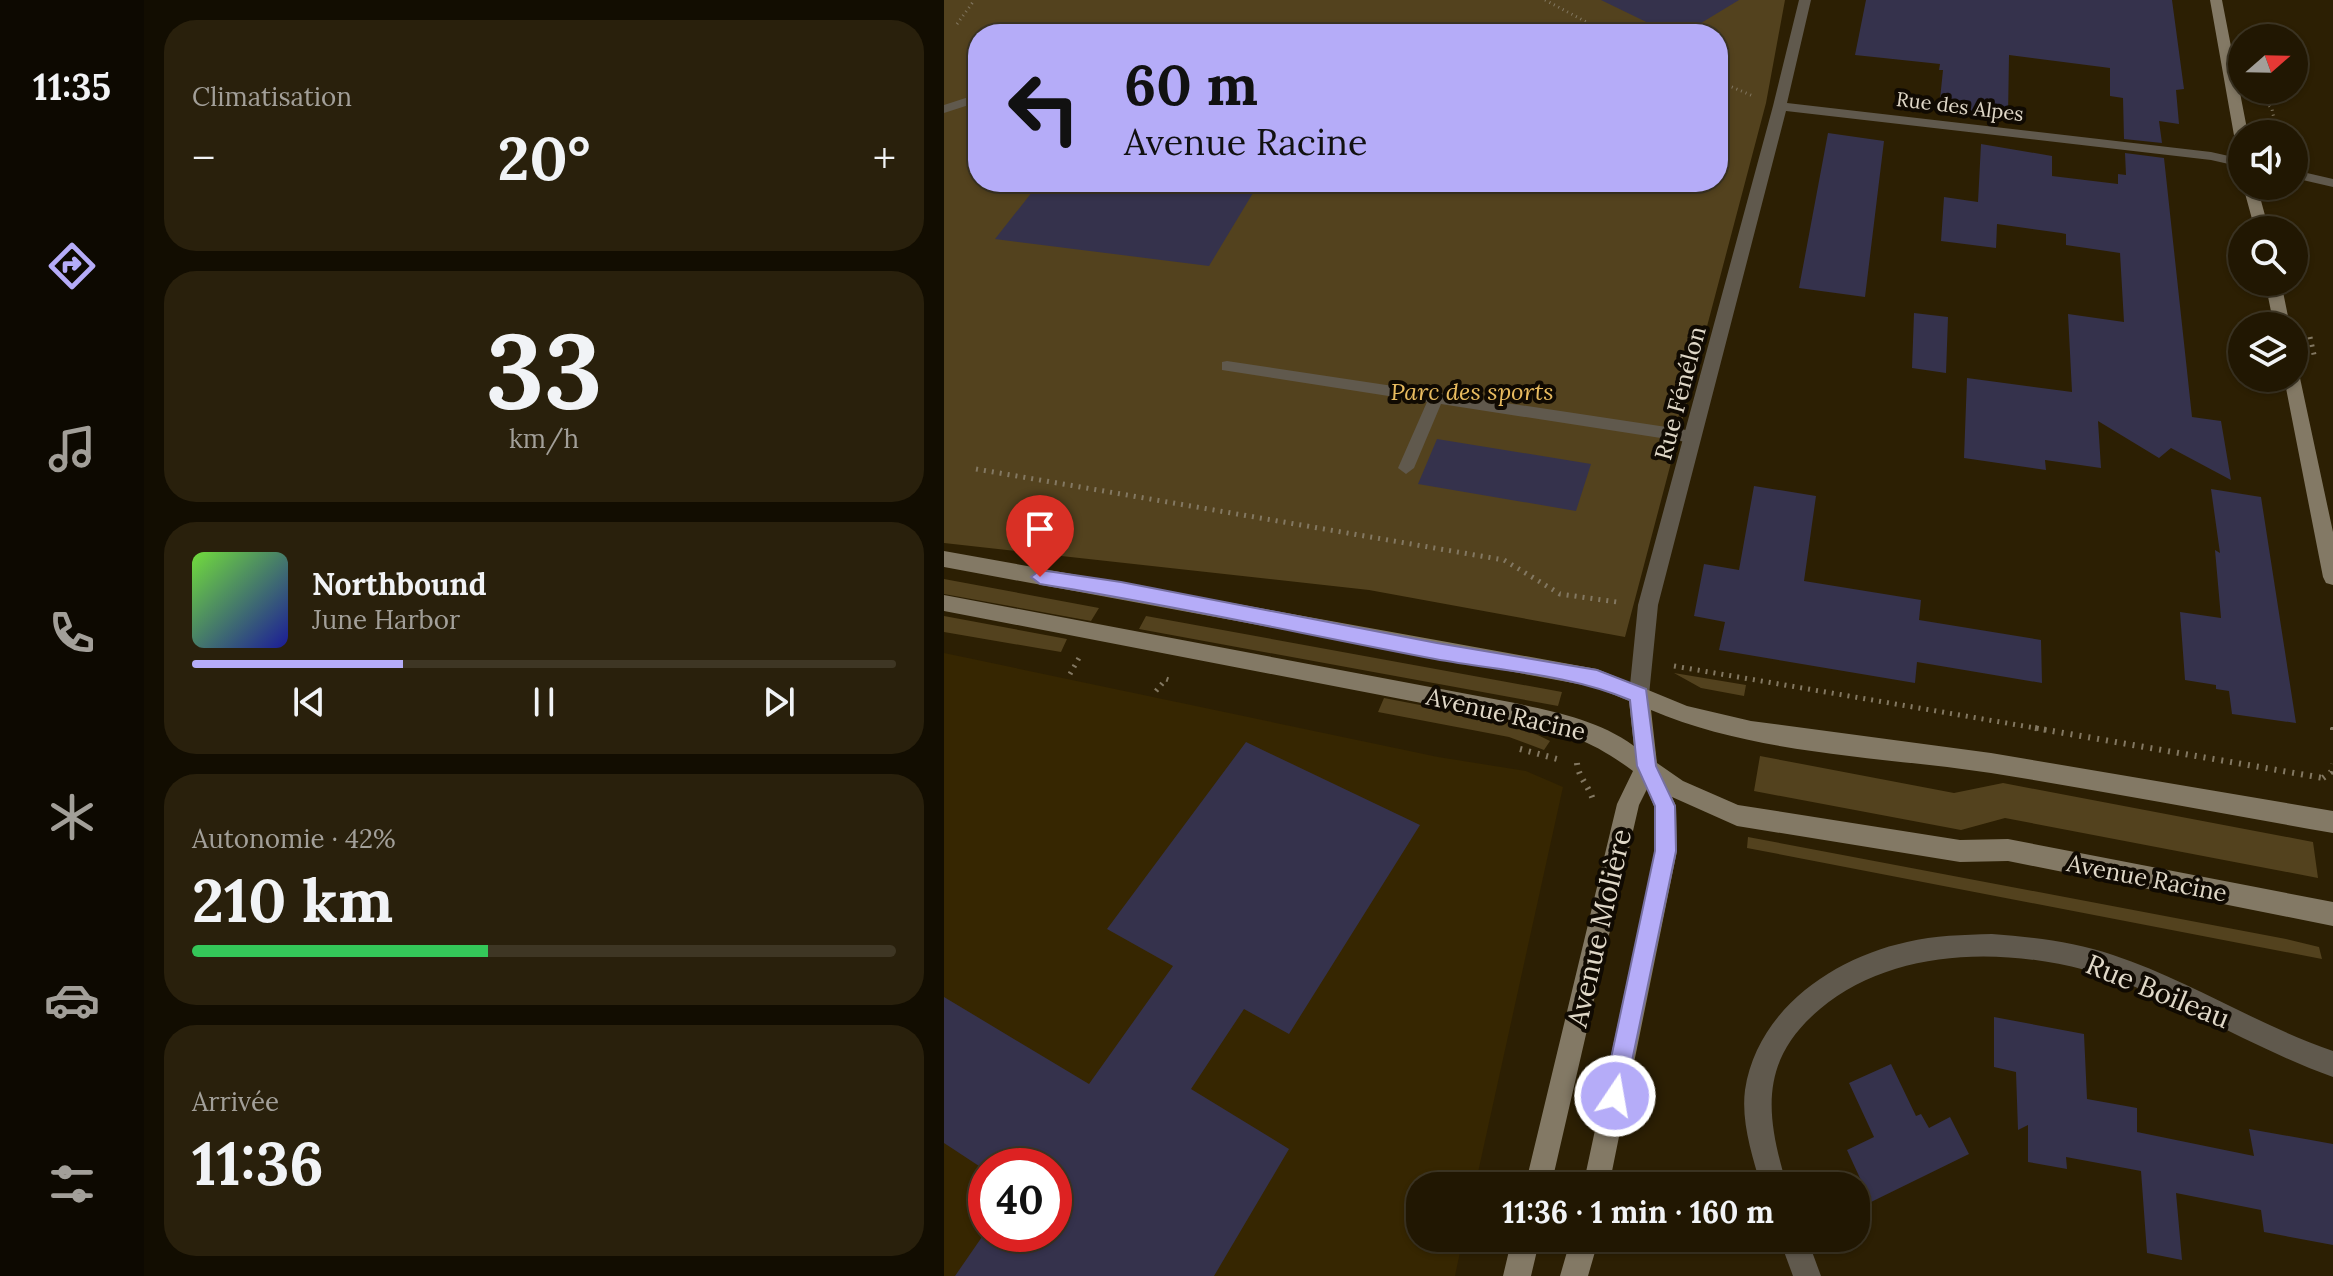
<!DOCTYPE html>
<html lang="fr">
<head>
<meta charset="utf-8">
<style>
  body { margin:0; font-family:Lora,serif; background:#29200c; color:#f1f3f6; height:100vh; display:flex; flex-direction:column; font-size:30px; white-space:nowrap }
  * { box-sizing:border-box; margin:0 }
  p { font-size:26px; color:#a29f99 }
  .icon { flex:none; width:44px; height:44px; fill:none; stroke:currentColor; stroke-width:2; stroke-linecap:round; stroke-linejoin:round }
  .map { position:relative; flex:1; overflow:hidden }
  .details { display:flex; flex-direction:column; gap:20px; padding:20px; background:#120d01; width:800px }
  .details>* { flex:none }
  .top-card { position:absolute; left:24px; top:24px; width:760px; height:168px; border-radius:32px; box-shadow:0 2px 6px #0004,0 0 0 2px #3e3624; background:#b5acf8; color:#111; overflow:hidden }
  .needle { width:52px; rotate:70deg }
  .tools { position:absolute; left:1284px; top:24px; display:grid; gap:16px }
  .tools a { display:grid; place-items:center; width:80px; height:80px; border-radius:50%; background:#211702; box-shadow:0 2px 6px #0004,0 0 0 2px #3e3624; font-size:40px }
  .speed { position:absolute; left:24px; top:1148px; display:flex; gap:16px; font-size:40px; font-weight:700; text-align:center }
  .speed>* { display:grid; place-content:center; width:104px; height:104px; border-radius:50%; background:#211702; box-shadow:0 2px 6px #0004,0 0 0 2px #3e3624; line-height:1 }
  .speed .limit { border:12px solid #d22; background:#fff; color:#111 }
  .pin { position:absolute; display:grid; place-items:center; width:68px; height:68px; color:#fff; margin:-82px -34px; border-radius:50% 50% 50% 0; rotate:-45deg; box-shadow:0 0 8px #0007 }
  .pin .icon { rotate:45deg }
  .me { position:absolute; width:88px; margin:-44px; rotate:12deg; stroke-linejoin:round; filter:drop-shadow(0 0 6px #0008) }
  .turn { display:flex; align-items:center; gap:28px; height:168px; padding:0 24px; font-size:36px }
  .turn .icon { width:104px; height:104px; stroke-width:2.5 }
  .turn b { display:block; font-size:56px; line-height:68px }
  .big { font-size:60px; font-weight:800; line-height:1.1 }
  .details .tile { flex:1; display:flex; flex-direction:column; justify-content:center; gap:12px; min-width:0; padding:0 28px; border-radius:32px; background:#29200c }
  .details .dial { align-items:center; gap:0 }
  .dial b { font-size:104px; line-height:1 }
  .song { display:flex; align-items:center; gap:24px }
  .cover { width:96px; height:96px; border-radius:12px; background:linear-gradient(135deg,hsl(100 70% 55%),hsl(240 70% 35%)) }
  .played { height:8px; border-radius:4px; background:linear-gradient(90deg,#b5acf8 30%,#3e3624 30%) }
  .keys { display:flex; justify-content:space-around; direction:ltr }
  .heat { display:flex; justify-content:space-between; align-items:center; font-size:44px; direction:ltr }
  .charge { height:12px; border-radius:6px; background:linear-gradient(90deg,#34c759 42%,#3e3624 0) }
  .trip { position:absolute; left:462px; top:1172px; width:464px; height:80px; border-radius:32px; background:#211702; box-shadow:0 2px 6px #0004,0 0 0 2px #3e3624; font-weight:800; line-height:80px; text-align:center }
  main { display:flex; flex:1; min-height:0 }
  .tab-bar { display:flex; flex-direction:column; width:144px; justify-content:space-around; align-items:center; background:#0d0901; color:#a29f99 }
  .tab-bar .icon { width:56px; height:56px }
  .tab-bar .current { color:#b5acf8 }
  .tab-bar b { font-size:36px; color:#f1f3f6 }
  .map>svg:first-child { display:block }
</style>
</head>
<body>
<main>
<nav class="tab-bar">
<b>11:35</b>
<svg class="icon current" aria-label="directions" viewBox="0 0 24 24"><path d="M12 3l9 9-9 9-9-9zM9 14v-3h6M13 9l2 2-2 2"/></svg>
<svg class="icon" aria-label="music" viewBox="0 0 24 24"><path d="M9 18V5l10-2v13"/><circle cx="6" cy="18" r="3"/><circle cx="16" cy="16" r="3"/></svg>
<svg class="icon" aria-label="phone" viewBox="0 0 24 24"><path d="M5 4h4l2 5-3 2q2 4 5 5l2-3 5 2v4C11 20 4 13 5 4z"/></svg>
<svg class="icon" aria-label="climate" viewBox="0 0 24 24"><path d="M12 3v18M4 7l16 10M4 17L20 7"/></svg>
<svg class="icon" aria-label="car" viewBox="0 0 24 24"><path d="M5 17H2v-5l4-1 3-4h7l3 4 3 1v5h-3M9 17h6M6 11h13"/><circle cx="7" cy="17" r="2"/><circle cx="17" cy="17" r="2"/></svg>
<svg class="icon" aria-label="filters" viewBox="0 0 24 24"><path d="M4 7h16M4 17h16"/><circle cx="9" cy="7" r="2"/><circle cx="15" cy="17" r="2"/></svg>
</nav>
<section class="details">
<div class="tile"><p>Climatisation</p>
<div class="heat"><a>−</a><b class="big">20°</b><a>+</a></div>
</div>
<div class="tile dial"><b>33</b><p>km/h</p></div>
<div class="tile">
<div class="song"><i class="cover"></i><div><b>Northbound</b><p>June Harbor</p></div></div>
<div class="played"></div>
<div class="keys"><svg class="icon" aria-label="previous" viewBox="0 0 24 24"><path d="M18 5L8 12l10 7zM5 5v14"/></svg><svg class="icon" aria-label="pause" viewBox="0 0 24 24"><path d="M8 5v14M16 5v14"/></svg><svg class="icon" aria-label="next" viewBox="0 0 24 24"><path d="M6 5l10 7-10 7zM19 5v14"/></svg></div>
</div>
<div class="tile"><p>Autonomie · 42%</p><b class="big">210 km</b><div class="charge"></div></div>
<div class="tile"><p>Arrivée</p><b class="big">11:36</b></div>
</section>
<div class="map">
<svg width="1389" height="1276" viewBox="0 0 1389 1276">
  <rect width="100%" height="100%" fill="#2c1f03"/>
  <path fill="#362601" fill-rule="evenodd" d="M 0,653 L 494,757 L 582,771 L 619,787 L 531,1186 L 476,1186 L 476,1238 L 519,1238 L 511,1276 L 0,1276 ZM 42,1166 L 110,1166 L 110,1234 L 42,1234 Z"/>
  <path fill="#53421e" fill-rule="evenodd" d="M 0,0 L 841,0 L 822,103 L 681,637 L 425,590 L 0,543 ZM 34,34 L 774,34 L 774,182 L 34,182 Z
    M 0,579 L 155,608 L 147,621 L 0,594 Z
    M 0,616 L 123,639 L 117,652 L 0,632 Z
    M 202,616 L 618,692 L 614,706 L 195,629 Z
    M 730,673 L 802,685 L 800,696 L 757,688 Z
    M 440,698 L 569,723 L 606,741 L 600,750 L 565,737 L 434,712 Z
    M 816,756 L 1010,793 L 1059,783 L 1369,842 L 1374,878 L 1061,818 L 1017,830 L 810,791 Z
    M 804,837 L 1342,939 L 1375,947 L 1378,959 L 803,848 Z"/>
  <path fill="#35324c" d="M 657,0 L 795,0 L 739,34 L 727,34 Z
    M 922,0 L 1228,0 L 1240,89 L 1232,90 L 1235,124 L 1215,121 L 1218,143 L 1180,139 L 1179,98 L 1166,96 L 1166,68 L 1065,55 L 1064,117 L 995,109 L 999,70 L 995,70 L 996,64 L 911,55 Z
    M 884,133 L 940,141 L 921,297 L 855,288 Z
    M 1037,144 L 1108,156 L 1108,176 L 1174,184 L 1174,174 L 1182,175 L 1181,153 L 1220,158 L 1248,417 L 1277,421 L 1287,480 L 1227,448 L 1215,458 L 1154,421 L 1157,468 L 1101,460 L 1102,470 L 1020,458 L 1023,378 L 1128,392 L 1124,314 L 1180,322 L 1176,253 L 1122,245 L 1122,234 L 1117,233 L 1053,224 L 1052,248 L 997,241 L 1000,197 L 1034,202 Z
    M 96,182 L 258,182 L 312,188 L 265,266 L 51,239 Z
    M 970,313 L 1004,317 L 1002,373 L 968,368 Z
    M 493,439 L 647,464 L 632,511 L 474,484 Z
    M 810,486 L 872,496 L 860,581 L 977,600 L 975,620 L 1097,640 L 1098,683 L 973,662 L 971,683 L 775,650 L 781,622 L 750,616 L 760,564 L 795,570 Z
    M 1267,489 L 1317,497 L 1352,723 L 1288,714 L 1285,691 L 1272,689 L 1272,685 L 1241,680 L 1236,612 L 1277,618 L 1271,550 L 1276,553 Z
    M 302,742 L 476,825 L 345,1034 L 300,1009 L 247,1089 L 345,1149 L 270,1276 L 11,1276 L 40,1234 L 110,1234 L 110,1166 L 35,1166 L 0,1143 L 0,997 L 145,1084 L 229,966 L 163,929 Z
    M 1050,1017 L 1140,1034 L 1143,1099 L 1193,1108 L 1193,1132 L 1310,1156 L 1305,1129 L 1389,1144 L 1389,1245 L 1320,1232 L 1317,1210 L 1232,1193 L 1238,1260 L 1203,1253 L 1197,1171 L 1122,1157 L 1123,1169 L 1084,1162 L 1084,1125 L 1074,1130 L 1072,1072 L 1050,1067 Z
    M 947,1064 L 972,1116 L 977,1114 L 985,1128 L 1006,1117 L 1025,1154 L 927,1202 L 903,1150 L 930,1137 L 905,1083 Z"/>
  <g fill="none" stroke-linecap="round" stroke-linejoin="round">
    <path stroke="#837862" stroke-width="3" stroke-dasharray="1 4" stroke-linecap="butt" d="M 601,0 L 665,34
      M 13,24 L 29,2
      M 774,81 L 809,96
      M 1322,102 L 1328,109 L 1333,134"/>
    <path stroke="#837862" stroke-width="5" stroke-dasharray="2 6" stroke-linecap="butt" d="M 1366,337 L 1371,359
      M 32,469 L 560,560 L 616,594 L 673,602
      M 730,666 L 1103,730
      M 126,674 L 135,658
      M 212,691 L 222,679 L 225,680
      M 1389,727 L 1389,730"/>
    <path stroke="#837862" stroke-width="6" stroke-dasharray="2 7" stroke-linecap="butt" d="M 1091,728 L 1379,778
      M 1389,728 L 1389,736
      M 576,749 L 617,760
      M 633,763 C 634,777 645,786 649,800
      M 1379,778 L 1387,772 L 1389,764"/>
    <path fill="#60594d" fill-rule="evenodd" d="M 171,30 L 176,34 L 162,34 Z
      M 34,94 L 34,102 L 0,113 L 0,105 Z
      M 283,361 L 749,431 L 757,437 L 749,443 L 497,404 L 470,468 L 462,474 L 454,468 L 483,402 L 278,370 L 278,362 Z"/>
    <path fill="#60594d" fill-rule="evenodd" d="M 855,0 L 867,0 L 843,103 L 1267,152 L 1298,159 L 1298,167 L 1267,160 L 842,111 L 714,605 L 705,695 L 702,701 L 695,704 L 688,701 L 685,695 L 694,605 L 829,106 Z
      M 1350,170 L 1389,179 L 1389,187 L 1350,178 Z
      M 1048,934 C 1089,937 1130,942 1169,955 C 1245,980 1313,1025 1389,1051 L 1389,1077 C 1319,1052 1257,1014 1189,986 C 1093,947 959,939 876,1009 C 814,1061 822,1116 843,1186 L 817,1186 C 808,1155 797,1122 801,1090 C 813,1010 889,958 963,942 C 991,935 1019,935 1048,934 Z
      M 835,1238 L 863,1238 L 877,1276 L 849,1276 Z"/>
    <path fill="#837965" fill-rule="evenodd" d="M 1266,0 L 1278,0 L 1304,134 L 1298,134 L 1298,145 L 1291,141 Z
      M 1299,186 L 1313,186 L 1325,230 L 1311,230 Z
      M 1321,282 L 1337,282 L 1346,326 L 1330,326 Z
      M 1350,373 L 1356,378 L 1389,532 L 1389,585 L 1382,583 L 1379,577 L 1340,378 L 1350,378 Z
      M 0,551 L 653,669 L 743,706 L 807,721 L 1047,753 L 1389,811 L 1389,833 C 1275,813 1161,791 1047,773 C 935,756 813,755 707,710 L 713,763 L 739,781 L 794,805 L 1016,840 L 1064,839 L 1389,902 L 1389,926 L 1064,861 L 1016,862 L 793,826 L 728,797 L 732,806 L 733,851 L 665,1186 L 639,1186 L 711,851 L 710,806 L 703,789 L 695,805 L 607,1186 L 581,1186 L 673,804 L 689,771 C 644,738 624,734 571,721 L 0,611 L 0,595 L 571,703 C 614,713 654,720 690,746 L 685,701 L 651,687 L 0,567 Z
      M 568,1238 L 596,1238 L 587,1276 L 559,1276 Z
      M 627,1238 L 655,1238 L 644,1276 L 616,1276 Z"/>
  </g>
  <path fill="#b5acf8" stroke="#7670a1" stroke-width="2" d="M 96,570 L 177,582 L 493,643 L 653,670 L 702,689 L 712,766 L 731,806 L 732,851 L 679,1104 L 671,1107 L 663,1104 L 659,1096 L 711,851 L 711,806 L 693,766 L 686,700 C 625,674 556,671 491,659 C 359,634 228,605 96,584 L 87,577 Z"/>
  <g text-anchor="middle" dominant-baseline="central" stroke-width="8" stroke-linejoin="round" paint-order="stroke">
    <g font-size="20" fill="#e0d8c8" stroke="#100a02">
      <text transform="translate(1016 106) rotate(7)">Rue des Alpes</text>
    </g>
    <g font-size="24" font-style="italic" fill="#e8bb5f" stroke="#100a02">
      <text x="528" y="391">Parc des sports</text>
    </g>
    <g font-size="24" fill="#e0d8c8" stroke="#100a02">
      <text transform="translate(736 393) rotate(-75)">Rue Fénélon</text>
      <text transform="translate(562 714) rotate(13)">Avenue Racine</text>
      <text transform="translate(1203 878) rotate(11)">Avenue Racine</text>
    </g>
    <g font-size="28" fill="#e0d8c8" stroke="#100a02">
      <text transform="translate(655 928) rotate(-77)">Avenue Molière</text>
      <text transform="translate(1214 991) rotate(22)">Rue Boileau</text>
    </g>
  </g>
</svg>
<div class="tools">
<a><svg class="needle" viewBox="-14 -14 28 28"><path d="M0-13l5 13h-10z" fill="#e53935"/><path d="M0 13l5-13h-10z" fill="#a29f99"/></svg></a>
<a><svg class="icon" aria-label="sound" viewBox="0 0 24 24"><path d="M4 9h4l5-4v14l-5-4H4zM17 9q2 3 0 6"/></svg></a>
<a><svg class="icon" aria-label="search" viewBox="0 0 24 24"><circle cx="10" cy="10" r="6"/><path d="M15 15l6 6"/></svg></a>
<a><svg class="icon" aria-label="layers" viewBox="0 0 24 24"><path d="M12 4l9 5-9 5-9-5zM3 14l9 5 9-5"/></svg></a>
</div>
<div class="speed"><div class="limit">40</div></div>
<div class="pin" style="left:96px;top:577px;background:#d93025"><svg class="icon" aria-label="arrive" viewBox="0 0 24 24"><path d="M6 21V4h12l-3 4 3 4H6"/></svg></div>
<svg class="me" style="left:671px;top:1096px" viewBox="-20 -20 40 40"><circle r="17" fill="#b5acf8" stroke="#fff" stroke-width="3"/><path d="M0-11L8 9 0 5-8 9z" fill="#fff"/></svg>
<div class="trip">11:36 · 1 min · 160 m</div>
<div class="top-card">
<div class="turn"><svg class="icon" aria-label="left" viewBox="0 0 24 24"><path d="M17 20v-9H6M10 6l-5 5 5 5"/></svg><div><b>60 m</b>Avenue Racine</div></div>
</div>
</div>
</main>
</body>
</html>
